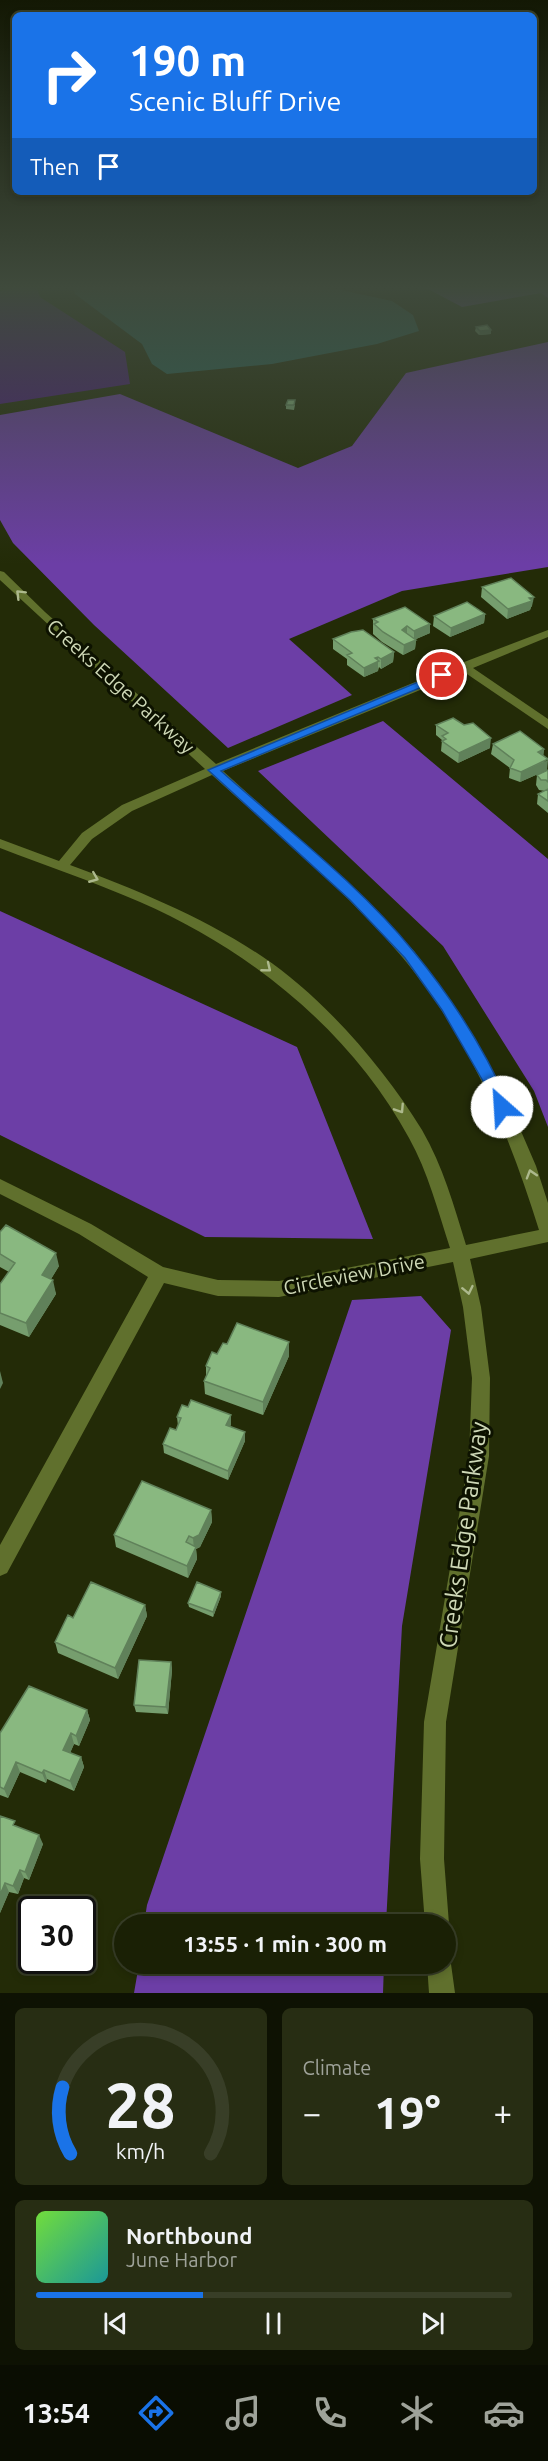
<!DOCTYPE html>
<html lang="en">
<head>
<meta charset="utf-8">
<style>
  body { margin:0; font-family:Ubuntu,sans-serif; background:#272d13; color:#f1f3f6; height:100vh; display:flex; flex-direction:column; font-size:22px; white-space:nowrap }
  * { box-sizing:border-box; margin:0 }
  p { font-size:20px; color:#9fa39a }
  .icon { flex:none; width:33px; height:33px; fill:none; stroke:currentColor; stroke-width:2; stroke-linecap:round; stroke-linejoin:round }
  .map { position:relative; height:1993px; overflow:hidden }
  .sheet { display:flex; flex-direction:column; gap:15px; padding:15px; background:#0e1203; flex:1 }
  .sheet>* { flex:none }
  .guide { position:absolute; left:12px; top:12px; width:525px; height:183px; border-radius:9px; box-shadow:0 3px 9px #0003,0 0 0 2px #383e27; background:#1a73e8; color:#fff; overflow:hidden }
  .speed { position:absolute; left:18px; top:1896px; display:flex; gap:12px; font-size:30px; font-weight:700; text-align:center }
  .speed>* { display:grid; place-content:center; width:78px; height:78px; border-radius:50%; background:#1a2005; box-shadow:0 3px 9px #0003,0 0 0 2px #383e27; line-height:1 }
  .speed .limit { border:3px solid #111; border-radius:9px; background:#fff; color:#111 }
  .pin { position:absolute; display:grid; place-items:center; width:51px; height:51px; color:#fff; margin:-26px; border:3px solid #fff; border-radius:50%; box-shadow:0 2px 6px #0007 }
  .me { position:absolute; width:66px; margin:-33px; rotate:334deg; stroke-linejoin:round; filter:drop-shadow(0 0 4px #0008) }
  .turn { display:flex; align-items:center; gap:21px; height:126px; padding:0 18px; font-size:27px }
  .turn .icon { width:78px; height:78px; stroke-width:2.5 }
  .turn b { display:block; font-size:42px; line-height:51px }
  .then { display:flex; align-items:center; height:57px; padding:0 18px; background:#0003; gap:12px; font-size:22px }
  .big { font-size:45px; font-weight:700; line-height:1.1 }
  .sheet .card { flex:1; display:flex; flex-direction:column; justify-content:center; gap:9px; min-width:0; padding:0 21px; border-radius:9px; background:#272d13 }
  .sheet .dial { align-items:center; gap:0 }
  .dial svg { height:156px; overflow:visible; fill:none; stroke:#383e27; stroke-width:7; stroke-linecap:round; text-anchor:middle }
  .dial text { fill:#f1f3f6; stroke:none }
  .song { display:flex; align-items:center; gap:18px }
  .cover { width:72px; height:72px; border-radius:9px; background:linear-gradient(135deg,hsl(100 70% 55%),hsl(180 70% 35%)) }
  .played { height:6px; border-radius:3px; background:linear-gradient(90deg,#1a73e8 35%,#383e27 35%) }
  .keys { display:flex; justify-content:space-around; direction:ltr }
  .heat { display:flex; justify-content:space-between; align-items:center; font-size:33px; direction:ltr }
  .sheet .tiles { flex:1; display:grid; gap:15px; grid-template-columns:1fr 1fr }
  .card:last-child { grid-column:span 2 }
  .trip { position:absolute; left:114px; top:1914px; width:342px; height:60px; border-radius:30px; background:#1a2005; box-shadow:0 3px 9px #0003,0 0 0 2px #383e27; font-weight:700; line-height:60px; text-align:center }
  .tabs { display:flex; height:96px; justify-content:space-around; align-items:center; background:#0a0d02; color:#9fa39a }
  .tabs .icon { width:42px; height:42px }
  .tabs .active { color:#1a73e8 }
  .tabs b { font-size:27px; color:#f1f3f6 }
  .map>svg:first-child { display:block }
</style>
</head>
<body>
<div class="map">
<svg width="548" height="1993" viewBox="0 0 548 1993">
  <rect width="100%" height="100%" fill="#232b07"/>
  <path fill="#4a197d" d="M 25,285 L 36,285 L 40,297 L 125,352 L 130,384 L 0,404 L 0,291 Z"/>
  <path fill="#6c3ea6" d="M 387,285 L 548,285 L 548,298 L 541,293 L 462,307 L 428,289 Z
    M 548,342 L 548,567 L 402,591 L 289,639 L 352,695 L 228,748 L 94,625 L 13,543 L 0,520 L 0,415 L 120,394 L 298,468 L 352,446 L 406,373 Z
    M 383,721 L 548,859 L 548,1127 L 534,1091 L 443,946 L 258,771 Z
    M 0,911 L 297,1047 L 373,1239 L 205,1237 L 0,1135 Z
    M 421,1296 L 451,1330 L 402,1626 L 386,1924 L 144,1924 L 147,1905 L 352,1300 Z
    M 139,1964 L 384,1964 L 383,1993 L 134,1993 Z"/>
  <path fill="#2a665c" d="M 77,285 L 288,285 L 341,290 L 392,301 L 413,315 L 419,331 L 377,344 L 272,364 L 167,374 L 152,364 L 142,344 L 75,294 L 73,288 Z"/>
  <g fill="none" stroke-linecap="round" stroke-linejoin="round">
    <path fill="#60702d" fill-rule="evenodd" d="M 0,571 L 4,572 L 45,612 L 216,764 L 459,664 L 548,630 L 548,637 L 473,668 L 548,719 L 548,729 L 464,672 L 223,771 L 360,894 L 414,951 L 452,1003 L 502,1087 L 536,1166 L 548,1203 L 548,1242 L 470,1259 L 481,1307 L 490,1378 L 489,1456 L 446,1722 L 444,1859 L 449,1924 L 446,1933 L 446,1924 L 425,1924 L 420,1859 L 424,1722 L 469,1456 L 472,1378 L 463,1307 L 453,1262 L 279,1297 L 218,1296 L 164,1283 L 7,1573 L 0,1576 L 0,1545 L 148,1277 L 79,1234 L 0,1194 L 0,1179 L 91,1224 L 163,1267 L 218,1280 L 279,1281 L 450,1248 C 438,1211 428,1172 409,1138 C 351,1031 250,950 140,902 C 94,882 47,866 0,848 L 0,839 L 59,861 L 82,833 L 122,805 L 205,769 L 0,580 ZM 212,775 C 277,834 347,891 403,958 C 469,1037 509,1133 539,1230 L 466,1245 C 454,1206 443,1166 422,1130 C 385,1069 323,997 263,957 C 203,917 137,890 70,865 L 92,839 L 132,811 Z
      M 446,1954 L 451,1964 L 455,1993 L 429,1993 L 427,1964 L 446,1964 Z"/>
  </g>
  <path fill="#769e6e" d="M 476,327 L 491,334 L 479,335 L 475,331 Z
    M 286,405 L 295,405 L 294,410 L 286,409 Z
    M 482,587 L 532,606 L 531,607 L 530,610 L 507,619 L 481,597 Z
    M 485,614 L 484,623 L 450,637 L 433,626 L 434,616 Z
    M 373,619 L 430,624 L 430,633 L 416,639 L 415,649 L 403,655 L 382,642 L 373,634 Z
    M 333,639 L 394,652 L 393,662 L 381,669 L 379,667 L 378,671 L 364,677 L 347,665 L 347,659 L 333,649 Z
    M 436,725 L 490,748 L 458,763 L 441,751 L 442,740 L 436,735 Z
    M 493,744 L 544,749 L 543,756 L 547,770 L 520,782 L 509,778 L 510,768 L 491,754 Z
    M 548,770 L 548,813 L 537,804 L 538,794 L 545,791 L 539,790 L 536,785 L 537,775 Z
    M 0,1232 L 59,1266 L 51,1279 L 56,1294 L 29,1337 L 0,1325 L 0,1284 L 9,1272 L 0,1267 Z
    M 289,1342 L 289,1356 L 263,1415 L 205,1394 L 204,1381 L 206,1376 L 206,1366 L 227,1344 Z
    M 177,1417 L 231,1424 L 230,1427 L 245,1432 L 245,1441 L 228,1480 L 164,1453 L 163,1444 L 176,1430 L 178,1426 Z
    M 211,1510 L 212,1522 L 200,1547 L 196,1549 L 197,1559 L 188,1578 L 116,1547 L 114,1535 Z
    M 221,1596 L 213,1617 L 189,1607 L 188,1603 Z
    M 145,1605 L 147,1616 L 118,1679 L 58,1653 L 55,1642 L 73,1618 Z
    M 171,1662 L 172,1670 L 168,1714 L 136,1712 L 134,1705 Z
    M 87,1710 L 90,1720 L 79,1746 L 74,1744 L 70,1753 L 81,1757 L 84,1767 L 74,1791 L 47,1779 L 46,1783 L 20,1772 L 8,1798 L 0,1795 L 0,1733 Z
    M 0,1816 L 43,1844 L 29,1880 L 24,1878 L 18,1894 L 9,1892 L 0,1913 Z"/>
  <path fill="#60815a" d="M 491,330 L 491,334 L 479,335 L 480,331 Z
    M 534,597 L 532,606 L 531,607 L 530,610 L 507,619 L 508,609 Z
    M 485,614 L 484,623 L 450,637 L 451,628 Z
    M 430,624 L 430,633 L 414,640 L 414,631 Z
    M 407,626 L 407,636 L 402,630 Z
    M 416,640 L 415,649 L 403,655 L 404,645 Z
    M 394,652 L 393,662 L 381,669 L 381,659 Z
    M 378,657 L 378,671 L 364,677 L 364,668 L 375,658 Z
    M 491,738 L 490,748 L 458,763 L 459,753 Z
    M 544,749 L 543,759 L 538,752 Z
    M 548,760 L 547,770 L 520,782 L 521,772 Z
    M 56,1253 L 59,1266 L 45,1289 L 42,1275 Z
    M 53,1280 L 56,1294 L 29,1337 L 26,1323 Z
    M 289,1342 L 289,1356 L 263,1415 L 263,1402 Z
    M 0,1371 L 3,1383 L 0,1389 Z
    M 231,1415 L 231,1424 L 227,1434 L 226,1425 Z
    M 245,1432 L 245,1441 L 228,1480 L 228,1471 Z
    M 211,1510 L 212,1522 L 200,1547 L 196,1549 L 197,1559 L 188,1578 L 187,1566 L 194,1550 L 193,1538 Z
    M 221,1592 L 221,1596 L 213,1617 L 213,1612 Z
    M 145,1605 L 147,1616 L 118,1679 L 115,1668 Z
    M 171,1662 L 172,1670 L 168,1714 L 166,1707 Z
    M 87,1710 L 90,1720 L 79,1746 L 76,1736 Z
    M 71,1733 L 74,1744 L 67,1760 L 63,1750 Z
    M 81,1757 L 84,1767 L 74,1791 L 70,1781 Z
    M 16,1762 L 20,1772 L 8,1798 L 4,1789 Z
    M 44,1770 L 47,1779 L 46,1783 L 42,1773 Z
    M 39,1835 L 43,1844 L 29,1880 L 25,1872 Z
    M 20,1870 L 24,1878 L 18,1894 L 13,1886 Z
    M 5,1883 L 9,1892 L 0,1913 L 0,1895 Z"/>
  <path fill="#89b880" stroke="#60815a" stroke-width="1.5" d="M 487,325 L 491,330 L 480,331 L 476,327 Z
    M 288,400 L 295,400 L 294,405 L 286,405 Z
    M 511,578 L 534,597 L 529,598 L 532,601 L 508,609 L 482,587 Z
    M 467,602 L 485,614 L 451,628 L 434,616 Z
    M 405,607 L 430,624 L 414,631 L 407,626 L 402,630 L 416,640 L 404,645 L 383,632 L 374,624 L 378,622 L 373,619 Z
    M 363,630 L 394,652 L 381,659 L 378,657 L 375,658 L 379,661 L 364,668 L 347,655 L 352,653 L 333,639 L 351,632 Z
    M 453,718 L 464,725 L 473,723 L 491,738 L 459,753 L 442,741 L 446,739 L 442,736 L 448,733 L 436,725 Z
    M 520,731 L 544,749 L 538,752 L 548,759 L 521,772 L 510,768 L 514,760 L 493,744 Z
    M 548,770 L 548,782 L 546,780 L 541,780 L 537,775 Z
    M 548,789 L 548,801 L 538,794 Z
    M 6,1225 L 56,1253 L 42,1275 L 53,1280 L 26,1323 L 0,1313 L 0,1284 L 15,1263 L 0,1254 L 0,1232 Z
    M 237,1323 L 289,1342 L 263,1402 L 204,1381 L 210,1368 L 206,1366 L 212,1352 L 217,1354 L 223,1343 L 227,1344 Z
    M 191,1400 L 231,1415 L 226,1425 L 245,1432 L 228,1471 L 163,1444 L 170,1428 L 176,1430 L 181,1418 L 177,1417 L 182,1405 L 188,1407 Z
    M 142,1481 L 211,1510 L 199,1535 L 193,1538 L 189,1536 L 186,1542 L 196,1547 L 187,1566 L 114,1535 Z
    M 91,1582 L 145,1605 L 115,1668 L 55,1642 L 68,1615 L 73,1618 Z
    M 197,1582 L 221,1592 L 213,1612 L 188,1603 Z
    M 139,1660 L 171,1662 L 166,1707 L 134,1705 Z
    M 29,1686 L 87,1710 L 76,1736 L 71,1733 L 63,1750 L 81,1757 L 70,1781 L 44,1770 L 42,1773 L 16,1762 L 4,1789 L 0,1787 L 0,1733 Z
    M 0,1816 L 15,1821 L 13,1825 L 39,1835 L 25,1872 L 20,1870 L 13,1886 L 5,1883 L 0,1895 Z"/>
  <defs><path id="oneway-chevron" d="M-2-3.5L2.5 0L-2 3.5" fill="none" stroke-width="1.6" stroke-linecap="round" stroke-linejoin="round" transform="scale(1.5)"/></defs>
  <g stroke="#adb98d">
    <use href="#oneway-chevron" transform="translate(20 594) rotate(-135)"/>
    <use href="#oneway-chevron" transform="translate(94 878) rotate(22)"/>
    <use href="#oneway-chevron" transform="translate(267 968) rotate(39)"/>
    <use href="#oneway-chevron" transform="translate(400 1109) rotate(57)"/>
    <use href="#oneway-chevron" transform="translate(531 1174) rotate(-107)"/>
    <use href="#oneway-chevron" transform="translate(468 1290) rotate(78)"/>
  </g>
  <linearGradient id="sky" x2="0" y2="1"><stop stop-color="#131804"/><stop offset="0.51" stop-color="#3f4a3c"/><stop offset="1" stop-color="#3f4a3c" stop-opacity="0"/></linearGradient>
  <rect width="548" height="564" fill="url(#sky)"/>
  <path fill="#1a73e8" stroke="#114b97" stroke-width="1.5" d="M 442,672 L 446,673 L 446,677 L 221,771 C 286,829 359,884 414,952 C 452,998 486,1052 510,1107 L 508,1111 L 497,1111 L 487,1088 L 442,1010 L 405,958 L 350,900 L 208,770 Z"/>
  <g text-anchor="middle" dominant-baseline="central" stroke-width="6" stroke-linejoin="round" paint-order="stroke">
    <g font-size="20" fill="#ced8b6" stroke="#0d1200">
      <text transform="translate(121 686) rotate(42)">Creeks Edge Parkway</text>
      <text transform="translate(354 1274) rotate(-11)">Circleview Drive</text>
    </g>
    <g font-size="24" fill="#ced8b6" stroke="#0d1200">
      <text transform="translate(463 1535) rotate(-82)">Creeks Edge Parkway</text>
    </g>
  </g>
</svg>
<div class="speed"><div class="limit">30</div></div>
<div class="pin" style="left:442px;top:675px;background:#d93025"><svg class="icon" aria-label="arrive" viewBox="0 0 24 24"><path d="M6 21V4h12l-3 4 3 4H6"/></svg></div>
<svg class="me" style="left:502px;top:1107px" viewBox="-20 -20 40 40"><circle r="19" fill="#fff"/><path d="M0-13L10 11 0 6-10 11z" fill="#1a73e8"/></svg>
<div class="trip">13:55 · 1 min · 300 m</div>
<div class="guide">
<div class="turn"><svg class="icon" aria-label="right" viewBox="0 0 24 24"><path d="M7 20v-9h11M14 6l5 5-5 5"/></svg><div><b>190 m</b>Scenic Bluff Drive</div></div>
<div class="then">Then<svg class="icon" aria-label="arrive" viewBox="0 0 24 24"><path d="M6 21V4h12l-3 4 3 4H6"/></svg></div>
</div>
</div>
<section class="sheet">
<div class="tiles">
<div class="card dial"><svg viewBox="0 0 100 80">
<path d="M14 69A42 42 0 1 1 86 69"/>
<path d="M14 69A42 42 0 0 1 10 35" stroke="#1a73e8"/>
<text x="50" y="56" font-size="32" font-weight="700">28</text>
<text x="50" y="72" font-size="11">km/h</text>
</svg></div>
<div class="card"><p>Climate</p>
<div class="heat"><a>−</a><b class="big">19°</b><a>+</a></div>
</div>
<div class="card">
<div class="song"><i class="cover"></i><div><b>Northbound</b><p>June Harbor</p></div></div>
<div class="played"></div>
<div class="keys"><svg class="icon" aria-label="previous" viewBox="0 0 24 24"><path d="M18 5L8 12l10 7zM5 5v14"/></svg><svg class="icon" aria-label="pause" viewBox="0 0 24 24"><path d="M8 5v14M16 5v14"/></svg><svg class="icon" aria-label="next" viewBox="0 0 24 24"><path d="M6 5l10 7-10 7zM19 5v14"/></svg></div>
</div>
</div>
</section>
<nav class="tabs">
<b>13:54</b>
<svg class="icon active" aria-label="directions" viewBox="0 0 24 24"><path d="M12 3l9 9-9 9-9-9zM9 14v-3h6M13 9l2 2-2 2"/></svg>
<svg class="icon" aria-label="music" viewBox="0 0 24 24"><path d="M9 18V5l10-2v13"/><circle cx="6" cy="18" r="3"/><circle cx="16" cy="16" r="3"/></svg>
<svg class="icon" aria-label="phone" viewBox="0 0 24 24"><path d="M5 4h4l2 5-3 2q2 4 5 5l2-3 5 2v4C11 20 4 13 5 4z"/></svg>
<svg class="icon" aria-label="climate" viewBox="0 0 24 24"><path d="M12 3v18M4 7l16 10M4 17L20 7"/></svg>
<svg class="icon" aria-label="car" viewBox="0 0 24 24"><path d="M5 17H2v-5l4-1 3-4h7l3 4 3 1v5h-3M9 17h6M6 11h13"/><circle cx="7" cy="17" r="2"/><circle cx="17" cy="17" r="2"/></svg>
</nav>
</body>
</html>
